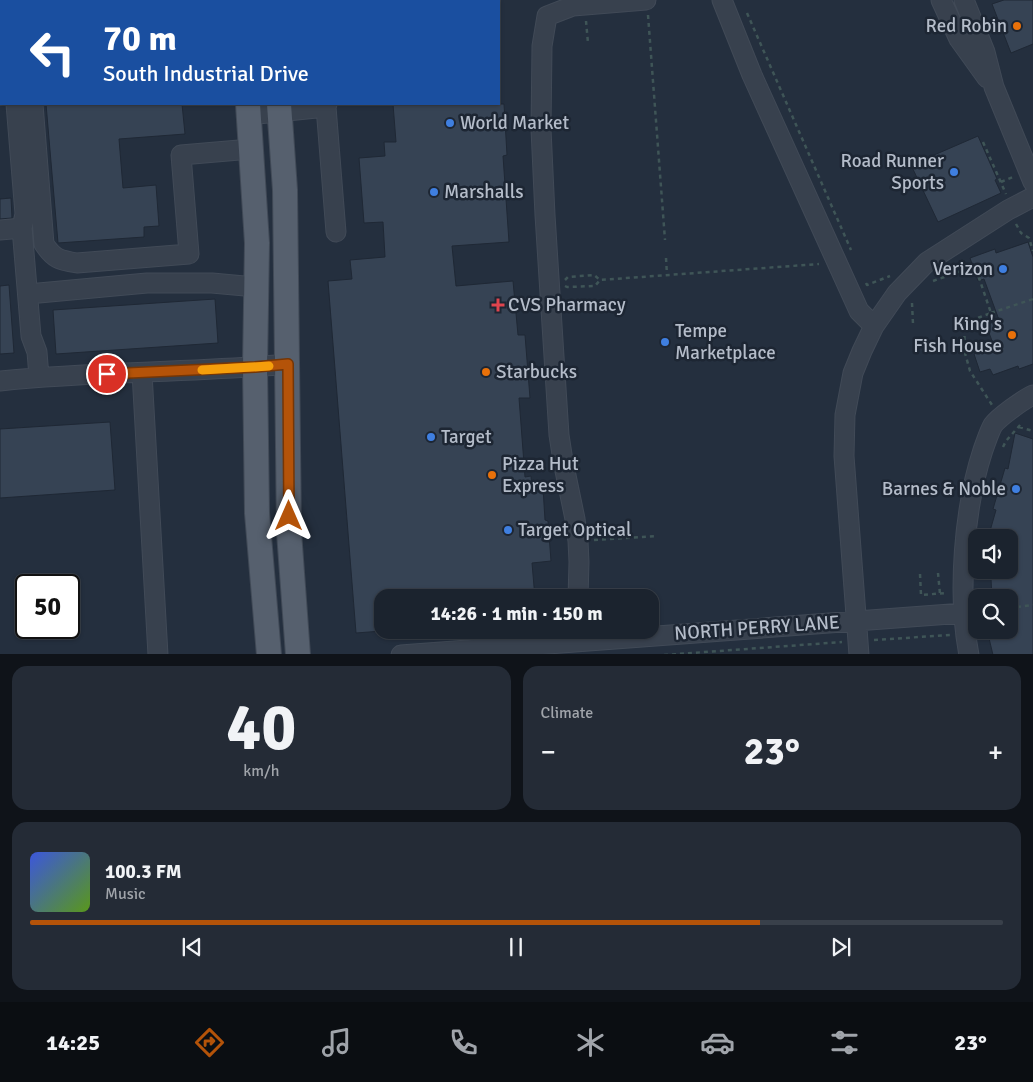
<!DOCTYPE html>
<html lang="en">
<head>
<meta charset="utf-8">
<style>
  body { margin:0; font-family:Signika,sans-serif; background:#242b36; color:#f1f3f6; height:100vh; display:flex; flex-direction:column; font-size:19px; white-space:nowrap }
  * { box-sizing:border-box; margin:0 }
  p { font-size:16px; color:#a0a4aa }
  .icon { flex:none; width:28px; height:28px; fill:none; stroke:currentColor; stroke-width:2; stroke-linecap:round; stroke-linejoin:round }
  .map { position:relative; height:654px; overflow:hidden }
  .side { display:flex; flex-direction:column; gap:12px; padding:12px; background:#0f1319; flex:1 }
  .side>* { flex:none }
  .guide { position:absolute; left:0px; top:0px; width:500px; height:105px; box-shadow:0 1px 4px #0004,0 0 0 1px #39404a; background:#1a4fa0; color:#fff; overflow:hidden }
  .buttons { position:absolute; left:968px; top:529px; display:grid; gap:10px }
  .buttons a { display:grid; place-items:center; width:50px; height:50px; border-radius:10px; background:#1b232e; box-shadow:0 1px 4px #0004,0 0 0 1px #39404a; font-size:25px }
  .speed { position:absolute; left:15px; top:574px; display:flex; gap:10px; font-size:25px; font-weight:700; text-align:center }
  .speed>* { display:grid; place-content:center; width:65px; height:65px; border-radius:50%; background:#1b232e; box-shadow:0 1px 4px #0004,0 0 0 1px #39404a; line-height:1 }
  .speed .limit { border:2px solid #111; border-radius:8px; background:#fff; color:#111 }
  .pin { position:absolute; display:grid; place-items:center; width:42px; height:42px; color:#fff; margin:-21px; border:2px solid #fff; border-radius:50%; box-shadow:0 1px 5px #0007 }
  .me { position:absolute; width:55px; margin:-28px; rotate:0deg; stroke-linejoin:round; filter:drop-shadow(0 0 4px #0008) }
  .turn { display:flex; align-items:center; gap:18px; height:105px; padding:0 20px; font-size:22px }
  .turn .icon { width:65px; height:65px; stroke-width:2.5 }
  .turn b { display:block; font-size:35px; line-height:42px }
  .big { font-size:38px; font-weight:700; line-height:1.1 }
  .side .widget { flex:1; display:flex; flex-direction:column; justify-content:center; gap:8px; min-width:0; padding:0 18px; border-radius:15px; background:#242b36 }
  .side .dial { align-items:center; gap:0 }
  .dial b { font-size:65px; line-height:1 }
  .song { display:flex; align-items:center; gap:15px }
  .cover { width:60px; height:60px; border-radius:8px; background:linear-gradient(135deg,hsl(230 70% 55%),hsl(90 70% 35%)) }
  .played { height:5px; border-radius:2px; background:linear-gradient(90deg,#b45309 75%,#39404a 75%) }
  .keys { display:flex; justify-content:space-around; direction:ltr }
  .heat { display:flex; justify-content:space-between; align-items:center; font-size:28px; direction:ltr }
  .side .tiles { flex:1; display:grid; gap:12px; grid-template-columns:1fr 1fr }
  .widget:last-child { grid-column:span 2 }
  .trip { position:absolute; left:374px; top:589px; width:285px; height:50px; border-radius:15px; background:#1b232e; box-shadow:0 1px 4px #0004,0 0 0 1px #39404a; font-weight:700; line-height:50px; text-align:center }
  .tab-bar { display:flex; height:80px; justify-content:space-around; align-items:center; background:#0b0e12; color:#a0a4aa }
  .tab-bar .icon { width:35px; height:35px }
  .tab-bar .selected { color:#b45309 }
  .tab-bar b { font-size:22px; color:#f1f3f6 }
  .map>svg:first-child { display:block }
</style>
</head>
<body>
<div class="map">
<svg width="1033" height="655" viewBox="0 0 1033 655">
  <rect width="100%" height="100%" fill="#242f3e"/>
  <path fill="#364354" stroke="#1f2835" d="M 1004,0 L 1033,0 L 1033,44 L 1011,53 L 992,4 Z
    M 46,104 L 182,104 L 185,134 L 119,139 L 123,188 L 156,185 L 159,226 L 144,227 L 144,237 L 58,243 Z
    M 393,104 L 504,104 L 507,155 L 503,156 L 509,242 L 452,246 L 456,286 L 513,281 L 518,335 L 525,335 L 530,398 L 519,398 L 525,477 L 531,476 L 532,489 L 543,488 L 545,520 L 548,521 L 551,561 L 532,563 L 535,598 L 382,598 L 382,631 L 356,633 L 328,281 L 352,279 L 350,260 L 385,257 L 383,222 L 364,223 L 359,158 L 385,156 L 384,142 L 396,142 Z
    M 978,136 L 997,179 L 995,180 L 1001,193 L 938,222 L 911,165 Z
    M 11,198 L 12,218 L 0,219 L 0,199 Z
    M 1028,242 L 1033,257 L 1033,364 L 1019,369 L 1018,366 L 993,375 L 990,369 L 980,372 L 974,354 L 994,346 L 986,325 L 999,320 L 984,279 L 978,281 L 970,258 L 995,249 L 996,253 Z
    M 9,285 L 14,353 L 0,354 L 0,286 Z
    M 215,299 L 218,343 L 56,354 L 53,310 Z
    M 110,422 L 115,490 L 0,498 L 0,429 Z
    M 1015,433 L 1033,439 L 1033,655 L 993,655 L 987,630 L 1009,630 L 1009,598 L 992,598 L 991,579 L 997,579 L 997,570 L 1009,570 L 1012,550 L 1009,550 L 1009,538 L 988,538 L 996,510 L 993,509 L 1005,468 L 1008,469 Z"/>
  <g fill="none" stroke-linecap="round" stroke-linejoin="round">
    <defs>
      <path id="minor" d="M 8,0 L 8,1
        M 722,0 L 752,75 L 859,311 L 874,326
        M 941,0 L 959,39 L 987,78
        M 964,0 L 985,52 L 994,87 L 1033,182
        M 16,104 L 25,214 L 22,228
        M 33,104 L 44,244 C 54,259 59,260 77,263 L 189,254 L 181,155 L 251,149
        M 326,107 L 336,232
        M 249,115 L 326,107 L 327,104
        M 0,230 L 22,228 L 31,336 L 37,352 L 39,377
        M 28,294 L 147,283 L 212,283 L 256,287
        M 142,373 L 158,655
        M 0,381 C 96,371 192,373 288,364
        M 578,598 L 579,562 L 578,541 L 575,519 L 563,461 L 559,435 L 545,215 L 541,129 L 542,46 L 547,16 L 573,6 L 646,0
        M 401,655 L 964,613
        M 859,655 L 844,456 L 845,415 L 853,373 L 862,351 L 874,326 L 897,293 L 927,262 L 1008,210 L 1033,197
        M 969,655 C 957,594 964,508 983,450 C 986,442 989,432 993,425 C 999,417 1024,399 1033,395"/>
      <path id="major" d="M 239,0 L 239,1
        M 271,0 L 271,1
        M 248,104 L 257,243 L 255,367 L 257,513 L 269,655
        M 279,104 L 285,190 L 289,532 L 298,655"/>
    </defs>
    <use href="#minor" stroke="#414a57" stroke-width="21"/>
    <use href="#major" stroke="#414a57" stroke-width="26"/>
    <path stroke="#3f5557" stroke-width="2.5" stroke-dasharray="4 4" stroke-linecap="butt" d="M 747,13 L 851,250
      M 648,15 L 665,240
      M 586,21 L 588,43
      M 983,142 L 1006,194
      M 1001,182 L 1013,177
      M 1016,224 L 1021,233 L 1029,238 L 1033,251
      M 666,258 L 667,275
      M 565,280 L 568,277 L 594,275 L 600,280 L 819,264
      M 933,281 L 975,266 L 991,313 L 964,323 L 965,353 L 970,371 L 992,405
      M 866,283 L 867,285 L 890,276
      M 565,286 L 567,287 L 595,286 L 600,280
      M 912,303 L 913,324
      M 991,313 L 1033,299
      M 1019,427 L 1033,431
      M 1003,447 L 1006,441 L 1021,424
      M 594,540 L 657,536
      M 938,573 L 940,594
      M 920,574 L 921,595 L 946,593
      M 1009,608 L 1033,605
      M 874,640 L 950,635
      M 664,655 L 842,642"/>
    <use href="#minor" stroke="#38414e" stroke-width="19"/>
    <use href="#major" stroke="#56606e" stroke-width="24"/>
  </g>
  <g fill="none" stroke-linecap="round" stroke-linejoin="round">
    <defs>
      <path id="route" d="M 107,374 L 255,367 L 288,364 L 289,516"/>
    </defs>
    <use href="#route" stroke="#753606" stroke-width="12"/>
    <use href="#route" stroke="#b45309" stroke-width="9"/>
    <path stroke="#f59e0b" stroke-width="9" d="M 202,370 L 269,366"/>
  </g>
  <g fill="#e8710a" stroke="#1d2633" stroke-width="2">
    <circle cx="1017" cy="26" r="5"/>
    <circle cx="1012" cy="335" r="5"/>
    <circle cx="486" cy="372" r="5"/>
    <circle cx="492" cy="475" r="5"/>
  </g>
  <g fill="#3f7fe0" stroke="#1d2633" stroke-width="2">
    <circle cx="450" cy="123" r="5"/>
    <circle cx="954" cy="172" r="5"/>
    <circle cx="434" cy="192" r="5"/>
    <circle cx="1003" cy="269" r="5"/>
    <circle cx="665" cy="342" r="5"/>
    <circle cx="431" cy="437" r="5"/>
    <circle cx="1016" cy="489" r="5"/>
    <circle cx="508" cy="530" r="5"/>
  </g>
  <path fill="#e0444e" stroke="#1d2633" stroke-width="2" d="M495.5 297.5h5v5h5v5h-5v5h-5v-5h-5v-5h5z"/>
  <g text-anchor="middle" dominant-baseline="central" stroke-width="5" stroke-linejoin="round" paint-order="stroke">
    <g font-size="19" fill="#b4bcc9" stroke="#1d2633" text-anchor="start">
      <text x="1007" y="26" text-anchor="end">Red Robin</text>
      <text x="460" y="123">World Market</text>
      <text x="944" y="161" text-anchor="end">Road Runner<tspan x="944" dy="22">Sports</tspan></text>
      <text x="444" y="192">Marshalls</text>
      <text x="993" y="269" text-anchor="end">Verizon</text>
      <text x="508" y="305">CVS Pharmacy</text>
      <text x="1002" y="324" text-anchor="end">King's<tspan x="1002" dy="22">Fish House</tspan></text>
      <text x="675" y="331">Tempe<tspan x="675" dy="22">Marketplace</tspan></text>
      <text x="496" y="372">Starbucks</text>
      <text x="441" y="437">Target</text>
      <text x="502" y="464">Pizza Hut<tspan x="502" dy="22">Express</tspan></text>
      <text x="1006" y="489" text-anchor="end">Barnes &amp; Noble</text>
      <text x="518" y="530">Target Optical</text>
    </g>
    <g font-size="19" fill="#b4bcc9" stroke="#1d2633">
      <text transform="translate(757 628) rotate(-4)">NORTH PERRY LANE</text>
    </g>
  </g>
</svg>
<div class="buttons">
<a><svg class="icon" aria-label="sound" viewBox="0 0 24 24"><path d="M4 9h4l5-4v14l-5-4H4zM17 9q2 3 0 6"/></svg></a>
<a><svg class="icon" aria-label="search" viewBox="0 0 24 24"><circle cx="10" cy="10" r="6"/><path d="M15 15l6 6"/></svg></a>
</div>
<div class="speed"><div class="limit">50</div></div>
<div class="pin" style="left:107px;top:374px;background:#d93025"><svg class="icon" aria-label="arrive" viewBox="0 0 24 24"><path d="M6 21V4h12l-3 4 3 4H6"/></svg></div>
<svg class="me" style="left:289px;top:516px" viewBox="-20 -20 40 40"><path d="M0-17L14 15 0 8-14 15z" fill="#b45309" stroke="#fff" stroke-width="4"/></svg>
<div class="trip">14:26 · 1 min · 150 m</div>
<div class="guide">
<div class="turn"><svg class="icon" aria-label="left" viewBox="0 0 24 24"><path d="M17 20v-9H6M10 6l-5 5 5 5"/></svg><div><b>70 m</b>South Industrial Drive</div></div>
</div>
</div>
<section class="side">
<div class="tiles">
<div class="widget dial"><b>40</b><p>km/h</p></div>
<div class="widget"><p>Climate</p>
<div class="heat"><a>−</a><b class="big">23°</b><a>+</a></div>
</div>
<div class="widget">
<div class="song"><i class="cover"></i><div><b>100.3 FM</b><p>Music</p></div></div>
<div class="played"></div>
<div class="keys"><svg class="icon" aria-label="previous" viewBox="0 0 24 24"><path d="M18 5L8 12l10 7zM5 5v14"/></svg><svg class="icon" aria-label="pause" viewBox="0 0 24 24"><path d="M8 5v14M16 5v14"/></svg><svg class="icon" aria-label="next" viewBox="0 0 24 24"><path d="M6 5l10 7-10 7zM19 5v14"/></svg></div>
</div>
</div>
</section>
<nav class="tab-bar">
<b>14:25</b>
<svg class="icon selected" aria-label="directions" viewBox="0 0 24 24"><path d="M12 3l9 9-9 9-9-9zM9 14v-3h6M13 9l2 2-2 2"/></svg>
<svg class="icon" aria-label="music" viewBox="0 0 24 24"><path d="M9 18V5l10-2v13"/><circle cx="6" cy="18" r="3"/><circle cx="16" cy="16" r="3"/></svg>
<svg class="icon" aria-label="phone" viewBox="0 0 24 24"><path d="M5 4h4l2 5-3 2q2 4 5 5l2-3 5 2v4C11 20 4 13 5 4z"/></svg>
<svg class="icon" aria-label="climate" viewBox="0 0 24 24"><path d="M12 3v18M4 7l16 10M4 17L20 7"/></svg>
<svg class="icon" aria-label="car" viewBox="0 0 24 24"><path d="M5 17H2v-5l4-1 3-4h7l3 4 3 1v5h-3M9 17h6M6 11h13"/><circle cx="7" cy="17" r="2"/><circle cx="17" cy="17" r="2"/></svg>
<svg class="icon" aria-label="filters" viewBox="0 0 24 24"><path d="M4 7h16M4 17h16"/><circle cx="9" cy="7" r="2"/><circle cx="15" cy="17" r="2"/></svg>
<b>23°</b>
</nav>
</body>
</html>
